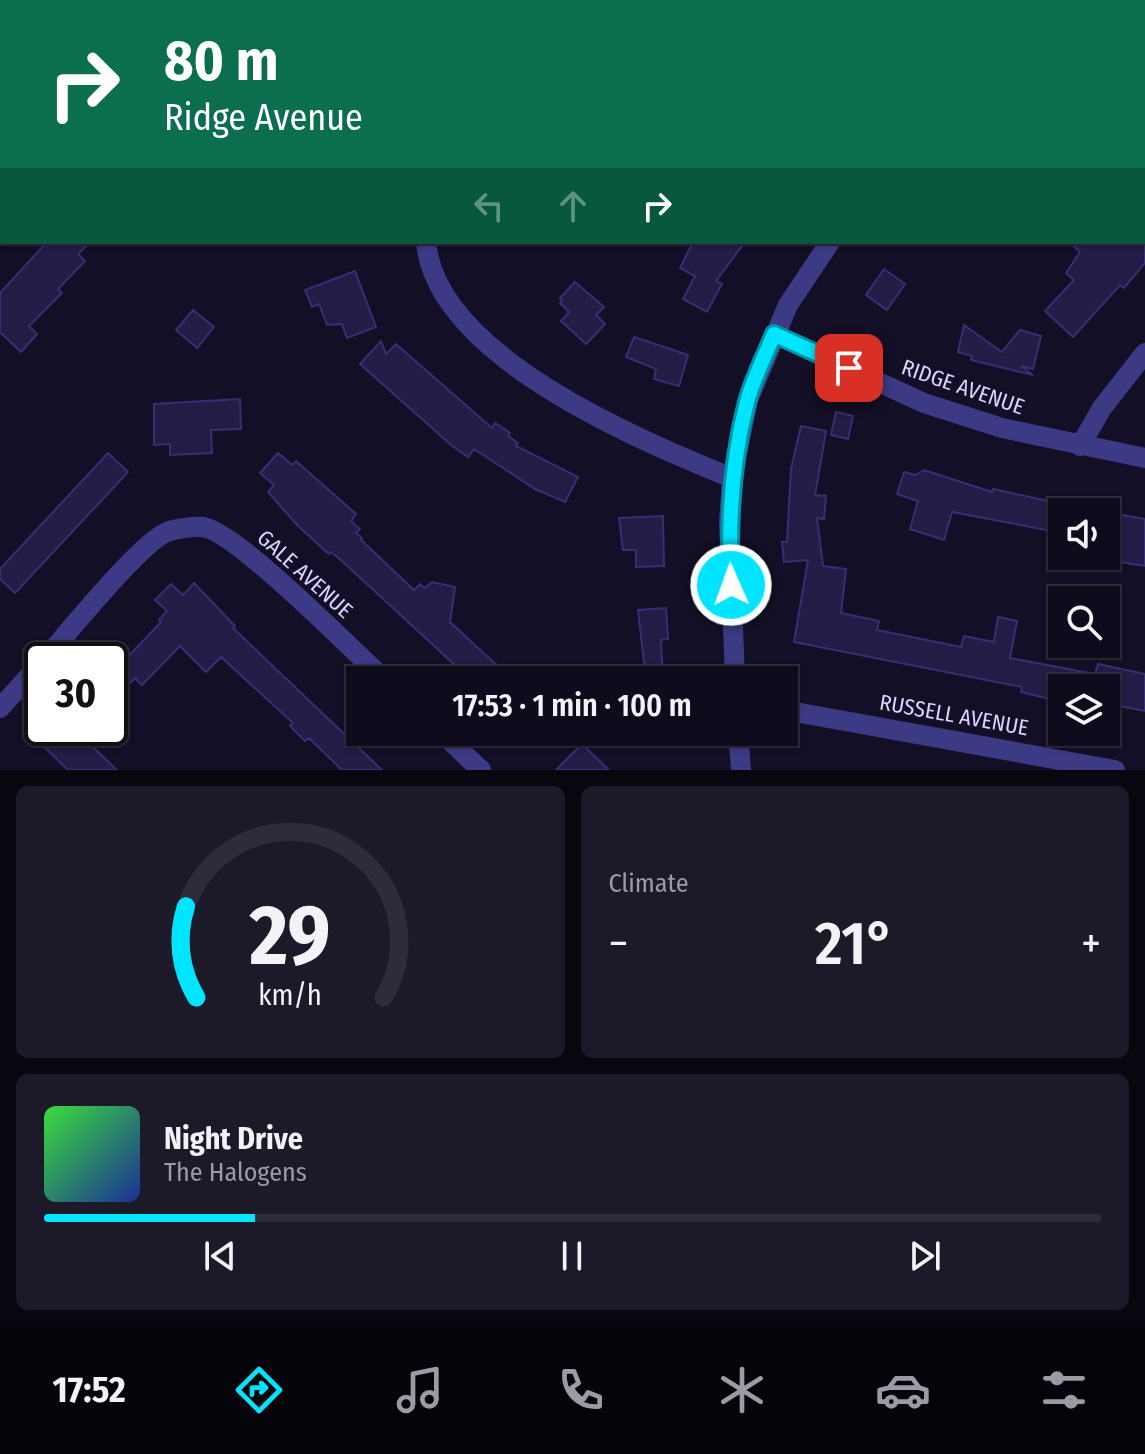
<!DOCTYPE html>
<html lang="en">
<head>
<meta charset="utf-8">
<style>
  body { margin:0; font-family:"Fira Sans Condensed",sans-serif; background:#1c1929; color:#f1f3f6; height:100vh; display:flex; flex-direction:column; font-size:30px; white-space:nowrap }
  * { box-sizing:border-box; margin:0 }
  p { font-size:26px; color:#9b9ba3 }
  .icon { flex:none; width:44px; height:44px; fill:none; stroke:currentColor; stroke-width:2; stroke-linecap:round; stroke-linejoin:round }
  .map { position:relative; height:770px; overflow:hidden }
  .drawer { display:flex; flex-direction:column; gap:16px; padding:16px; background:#08060f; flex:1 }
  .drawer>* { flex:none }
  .hud { position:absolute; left:0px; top:0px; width:1146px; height:244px; box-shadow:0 2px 6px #0004,0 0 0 2px #2e2b3b; background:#0b6e4f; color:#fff; overflow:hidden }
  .tools { position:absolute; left:1048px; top:498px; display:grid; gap:16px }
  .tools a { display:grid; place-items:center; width:72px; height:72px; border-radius:0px; background:#0e0b1c; box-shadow:0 2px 6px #0004,0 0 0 2px #2e2b3b; font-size:40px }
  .speed { position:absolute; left:24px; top:642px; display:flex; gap:16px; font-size:40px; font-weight:700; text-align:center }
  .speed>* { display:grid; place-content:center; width:104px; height:104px; border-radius:50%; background:#0e0b1c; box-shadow:0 2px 6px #0004,0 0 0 2px #2e2b3b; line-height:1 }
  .speed .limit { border:4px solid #111; border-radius:12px; background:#fff; color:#111 }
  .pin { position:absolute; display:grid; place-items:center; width:68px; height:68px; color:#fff; margin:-34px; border-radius:16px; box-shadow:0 4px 12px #0006 }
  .me { position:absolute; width:88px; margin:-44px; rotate:358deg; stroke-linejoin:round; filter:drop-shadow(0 0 6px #0008) }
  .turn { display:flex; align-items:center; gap:28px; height:168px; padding:0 32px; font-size:36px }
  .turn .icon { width:104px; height:104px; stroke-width:2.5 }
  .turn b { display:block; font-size:56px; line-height:68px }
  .lanes { display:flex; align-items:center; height:76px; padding:0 32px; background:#0003; justify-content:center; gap:40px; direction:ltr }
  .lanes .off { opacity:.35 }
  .big { font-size:60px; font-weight:600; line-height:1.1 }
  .drawer .card { flex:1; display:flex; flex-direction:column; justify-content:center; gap:12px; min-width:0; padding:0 28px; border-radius:12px; background:#1c1929 }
  .drawer .dial { align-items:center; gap:0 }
  .dial svg { height:208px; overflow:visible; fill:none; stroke:#2e2b3b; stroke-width:7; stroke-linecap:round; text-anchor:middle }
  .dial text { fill:#f1f3f6; stroke:none }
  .song { display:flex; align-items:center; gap:24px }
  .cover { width:96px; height:96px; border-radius:12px; background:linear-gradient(135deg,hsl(120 70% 55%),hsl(230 70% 35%)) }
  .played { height:8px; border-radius:4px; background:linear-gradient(90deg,#00e5ff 20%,#2e2b3b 20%) }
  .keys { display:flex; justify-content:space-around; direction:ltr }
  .heat { display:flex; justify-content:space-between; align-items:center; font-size:44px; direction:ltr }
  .drawer .tiles { flex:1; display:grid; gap:16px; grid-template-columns:1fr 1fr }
  .card:last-child { grid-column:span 2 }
  .trip { position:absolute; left:346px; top:666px; width:452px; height:80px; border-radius:0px; background:#0e0b1c; box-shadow:0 2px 6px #0004,0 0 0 2px #2e2b3b; font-weight:600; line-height:80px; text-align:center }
  .tab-bar { display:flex; height:128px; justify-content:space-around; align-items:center; background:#06040b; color:#9b9ba3 }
  .tab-bar .icon { width:56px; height:56px }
  .tab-bar .selected { color:#00e5ff }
  .tab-bar b { font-size:36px; color:#f1f3f6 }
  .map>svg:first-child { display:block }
</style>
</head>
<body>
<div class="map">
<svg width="1145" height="770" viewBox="0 0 1145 770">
  <rect width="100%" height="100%" fill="#130f26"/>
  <path fill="#241b47" stroke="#3b2d73" stroke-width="2" d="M 47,242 L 90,242 L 78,254 L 85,261 L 58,289 L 62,293 L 29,326 L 37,334 L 21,352 L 0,332 L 0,293 Z
    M 693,242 L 745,242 L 716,281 L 722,284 L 707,312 L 683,299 L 695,276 L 680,268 Z
    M 1069,242 L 1145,242 L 1145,263 L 1124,288 L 1120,285 L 1073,337 L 1045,311 L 1074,280 L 1066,273 L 1080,252 Z
    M 884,269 L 905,284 L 887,310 L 866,295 Z
    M 355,271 L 376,327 L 347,338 L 342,324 L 327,325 L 319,304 L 312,307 L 305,290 Z
    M 575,282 L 604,307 L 596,315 L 605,324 L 586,344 L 561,321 L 569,312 L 560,303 L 562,300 L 560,298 Z
    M 193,310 L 214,327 L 197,348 L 176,330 Z
    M 964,325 L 1002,352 L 1020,330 L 1041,336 L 1033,369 L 1021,366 L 1033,375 L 971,360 L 972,356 L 958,352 Z
    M 634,337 L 688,355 L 679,386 L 654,379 L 656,369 L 626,357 Z
    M 381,341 L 386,354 L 396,344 L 492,428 L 495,423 L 510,433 L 508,436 L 518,443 L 516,446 L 578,477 L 565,502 L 535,489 L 474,449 L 468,457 L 451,445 L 360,364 Z
    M 240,399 L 241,429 L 211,430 L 212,453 L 170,455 L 170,444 L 154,445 L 154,404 Z
    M 836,412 L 853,416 L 848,439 L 831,435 Z
    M 801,426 L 826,431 L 815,495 L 826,496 L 824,519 L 817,518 L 823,566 L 846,569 L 841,613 L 879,621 L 877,630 L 961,647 L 964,636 L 994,642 L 998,617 L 1017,621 L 1010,658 L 1095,674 L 1098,664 L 1145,674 L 1145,711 L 1114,705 L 1117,688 L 1062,688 L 1062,702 L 1021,692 L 1022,687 L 794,642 L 808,560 L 784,562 L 782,542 L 787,542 L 791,469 Z
    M 108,453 L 128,472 L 15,593 L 0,579 L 0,569 Z
    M 278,453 L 292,465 L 296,461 L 356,514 L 351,521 L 360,529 L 356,533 L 362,538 L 361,540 L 414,590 L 420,584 L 425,588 L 432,582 L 455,587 L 450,622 L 513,680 L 471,680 L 342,561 L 331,552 L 329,554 L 298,526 L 268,492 L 274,485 L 260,473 Z
    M 924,470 L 992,492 L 993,489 L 1062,504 L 1062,533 L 952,512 L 944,540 L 910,529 L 918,501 L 897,494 L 904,472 L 916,475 Z
    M 1106,512 L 1145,519 L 1145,566 L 1106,560 Z
    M 663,516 L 664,566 L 636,567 L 636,550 L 623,550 L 619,518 Z
    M 194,583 L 235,626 L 233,628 L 382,770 L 342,770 L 309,738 L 305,741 L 290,726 L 293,723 L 221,657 L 206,672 L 180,646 L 142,685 L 135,678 L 110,704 L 110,676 L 161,622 L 159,620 L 167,611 L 155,600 L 171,584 L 183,595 Z
    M 666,608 L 668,639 L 661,640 L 663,680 L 646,680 L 638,610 Z
    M 52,728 L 73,728 L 117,770 L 68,770 L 39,742 Z
    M 582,744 L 609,770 L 556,770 Z"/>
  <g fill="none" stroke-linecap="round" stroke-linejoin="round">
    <path stroke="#3d3a85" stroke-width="20" d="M 190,2 L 192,0
      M 613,2 L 615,0
      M 1043,2 L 1045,0
      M 0,207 L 2,205
      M 426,242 C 436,356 639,440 732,478
      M 774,334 L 924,403 L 1002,428 L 1145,458
      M 1080,446 L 1102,408 L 1145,353
      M 44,660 C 67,634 140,543 167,532 C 174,529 195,526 203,527 C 237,532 353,651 385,680
      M 735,680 L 729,522 L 732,478 L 748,400 L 788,305 L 830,242
      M 0,708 L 42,662
      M 784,710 L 1115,770
      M 441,732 L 481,770
      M 738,732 L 741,770"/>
  </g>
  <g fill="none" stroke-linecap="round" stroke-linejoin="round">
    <defs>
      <path id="route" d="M 731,585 C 728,523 731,463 747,402 C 753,379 765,356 774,334 L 849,368"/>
    </defs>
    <use href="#route" stroke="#0095a6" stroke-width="20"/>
    <use href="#route" stroke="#00e5ff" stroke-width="14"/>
  </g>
  <g text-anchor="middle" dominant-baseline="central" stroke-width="8" stroke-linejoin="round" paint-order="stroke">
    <g font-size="22" fill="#d9d4ff" stroke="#130f26">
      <text transform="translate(963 387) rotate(19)">RIDGE AVENUE</text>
      <text transform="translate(305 574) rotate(42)">GALE AVENUE</text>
      <text transform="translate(954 715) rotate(10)">RUSSELL AVENUE</text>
    </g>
  </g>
</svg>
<div class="tools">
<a><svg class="icon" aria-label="sound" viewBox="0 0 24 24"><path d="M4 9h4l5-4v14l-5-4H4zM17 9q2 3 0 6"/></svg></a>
<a><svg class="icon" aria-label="search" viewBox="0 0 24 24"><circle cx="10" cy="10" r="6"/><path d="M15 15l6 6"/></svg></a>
<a><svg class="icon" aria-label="layers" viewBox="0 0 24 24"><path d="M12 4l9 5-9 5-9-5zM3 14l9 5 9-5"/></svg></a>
</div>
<div class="speed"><div class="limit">30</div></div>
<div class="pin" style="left:849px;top:368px;background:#d93025"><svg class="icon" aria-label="arrive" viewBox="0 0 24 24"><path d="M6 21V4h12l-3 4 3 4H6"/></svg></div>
<svg class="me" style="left:731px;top:585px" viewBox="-20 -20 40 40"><circle r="17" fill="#00e5ff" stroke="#fff" stroke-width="3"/><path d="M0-11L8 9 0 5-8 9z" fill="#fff"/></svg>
<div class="trip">17:53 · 1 min · 100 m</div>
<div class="hud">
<div class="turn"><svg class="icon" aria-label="right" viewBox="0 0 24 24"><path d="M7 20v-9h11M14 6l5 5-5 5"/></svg><div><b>80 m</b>Ridge Avenue</div></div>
<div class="lanes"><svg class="icon off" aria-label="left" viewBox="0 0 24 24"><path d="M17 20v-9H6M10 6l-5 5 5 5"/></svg><svg class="icon off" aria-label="ahead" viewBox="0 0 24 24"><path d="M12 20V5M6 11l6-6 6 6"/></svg><svg class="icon" aria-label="right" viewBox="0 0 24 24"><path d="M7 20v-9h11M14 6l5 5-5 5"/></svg></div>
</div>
</div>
<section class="drawer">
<div class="tiles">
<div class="card dial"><svg viewBox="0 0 100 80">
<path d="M14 69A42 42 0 1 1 86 69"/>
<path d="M14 69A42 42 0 0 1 10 34" stroke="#00e5ff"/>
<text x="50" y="56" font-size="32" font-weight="700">29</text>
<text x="50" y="72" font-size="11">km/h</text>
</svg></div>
<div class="card"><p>Climate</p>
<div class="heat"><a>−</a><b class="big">21°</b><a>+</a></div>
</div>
<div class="card">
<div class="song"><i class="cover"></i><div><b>Night Drive</b><p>The Halogens</p></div></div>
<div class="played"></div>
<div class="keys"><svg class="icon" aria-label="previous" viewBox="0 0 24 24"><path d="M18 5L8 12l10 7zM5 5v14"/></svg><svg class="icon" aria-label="pause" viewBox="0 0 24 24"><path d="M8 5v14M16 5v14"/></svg><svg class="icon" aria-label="next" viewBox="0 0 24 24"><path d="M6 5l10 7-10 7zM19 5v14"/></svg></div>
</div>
</div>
</section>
<nav class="tab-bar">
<b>17:52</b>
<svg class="icon selected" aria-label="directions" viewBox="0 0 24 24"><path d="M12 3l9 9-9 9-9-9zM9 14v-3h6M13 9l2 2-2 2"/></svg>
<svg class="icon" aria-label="music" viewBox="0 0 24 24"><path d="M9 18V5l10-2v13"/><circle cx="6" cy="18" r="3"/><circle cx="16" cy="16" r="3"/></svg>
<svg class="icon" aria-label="phone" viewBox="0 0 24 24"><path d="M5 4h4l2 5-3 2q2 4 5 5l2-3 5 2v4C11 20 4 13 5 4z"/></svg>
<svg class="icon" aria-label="climate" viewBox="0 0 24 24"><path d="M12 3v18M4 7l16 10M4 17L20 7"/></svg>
<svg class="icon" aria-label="car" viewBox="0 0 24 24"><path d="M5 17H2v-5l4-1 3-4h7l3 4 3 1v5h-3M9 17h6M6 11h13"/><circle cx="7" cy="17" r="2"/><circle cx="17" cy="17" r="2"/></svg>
<svg class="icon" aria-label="filters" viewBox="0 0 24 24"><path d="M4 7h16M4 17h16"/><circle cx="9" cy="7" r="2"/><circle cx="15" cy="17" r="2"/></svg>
</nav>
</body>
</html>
